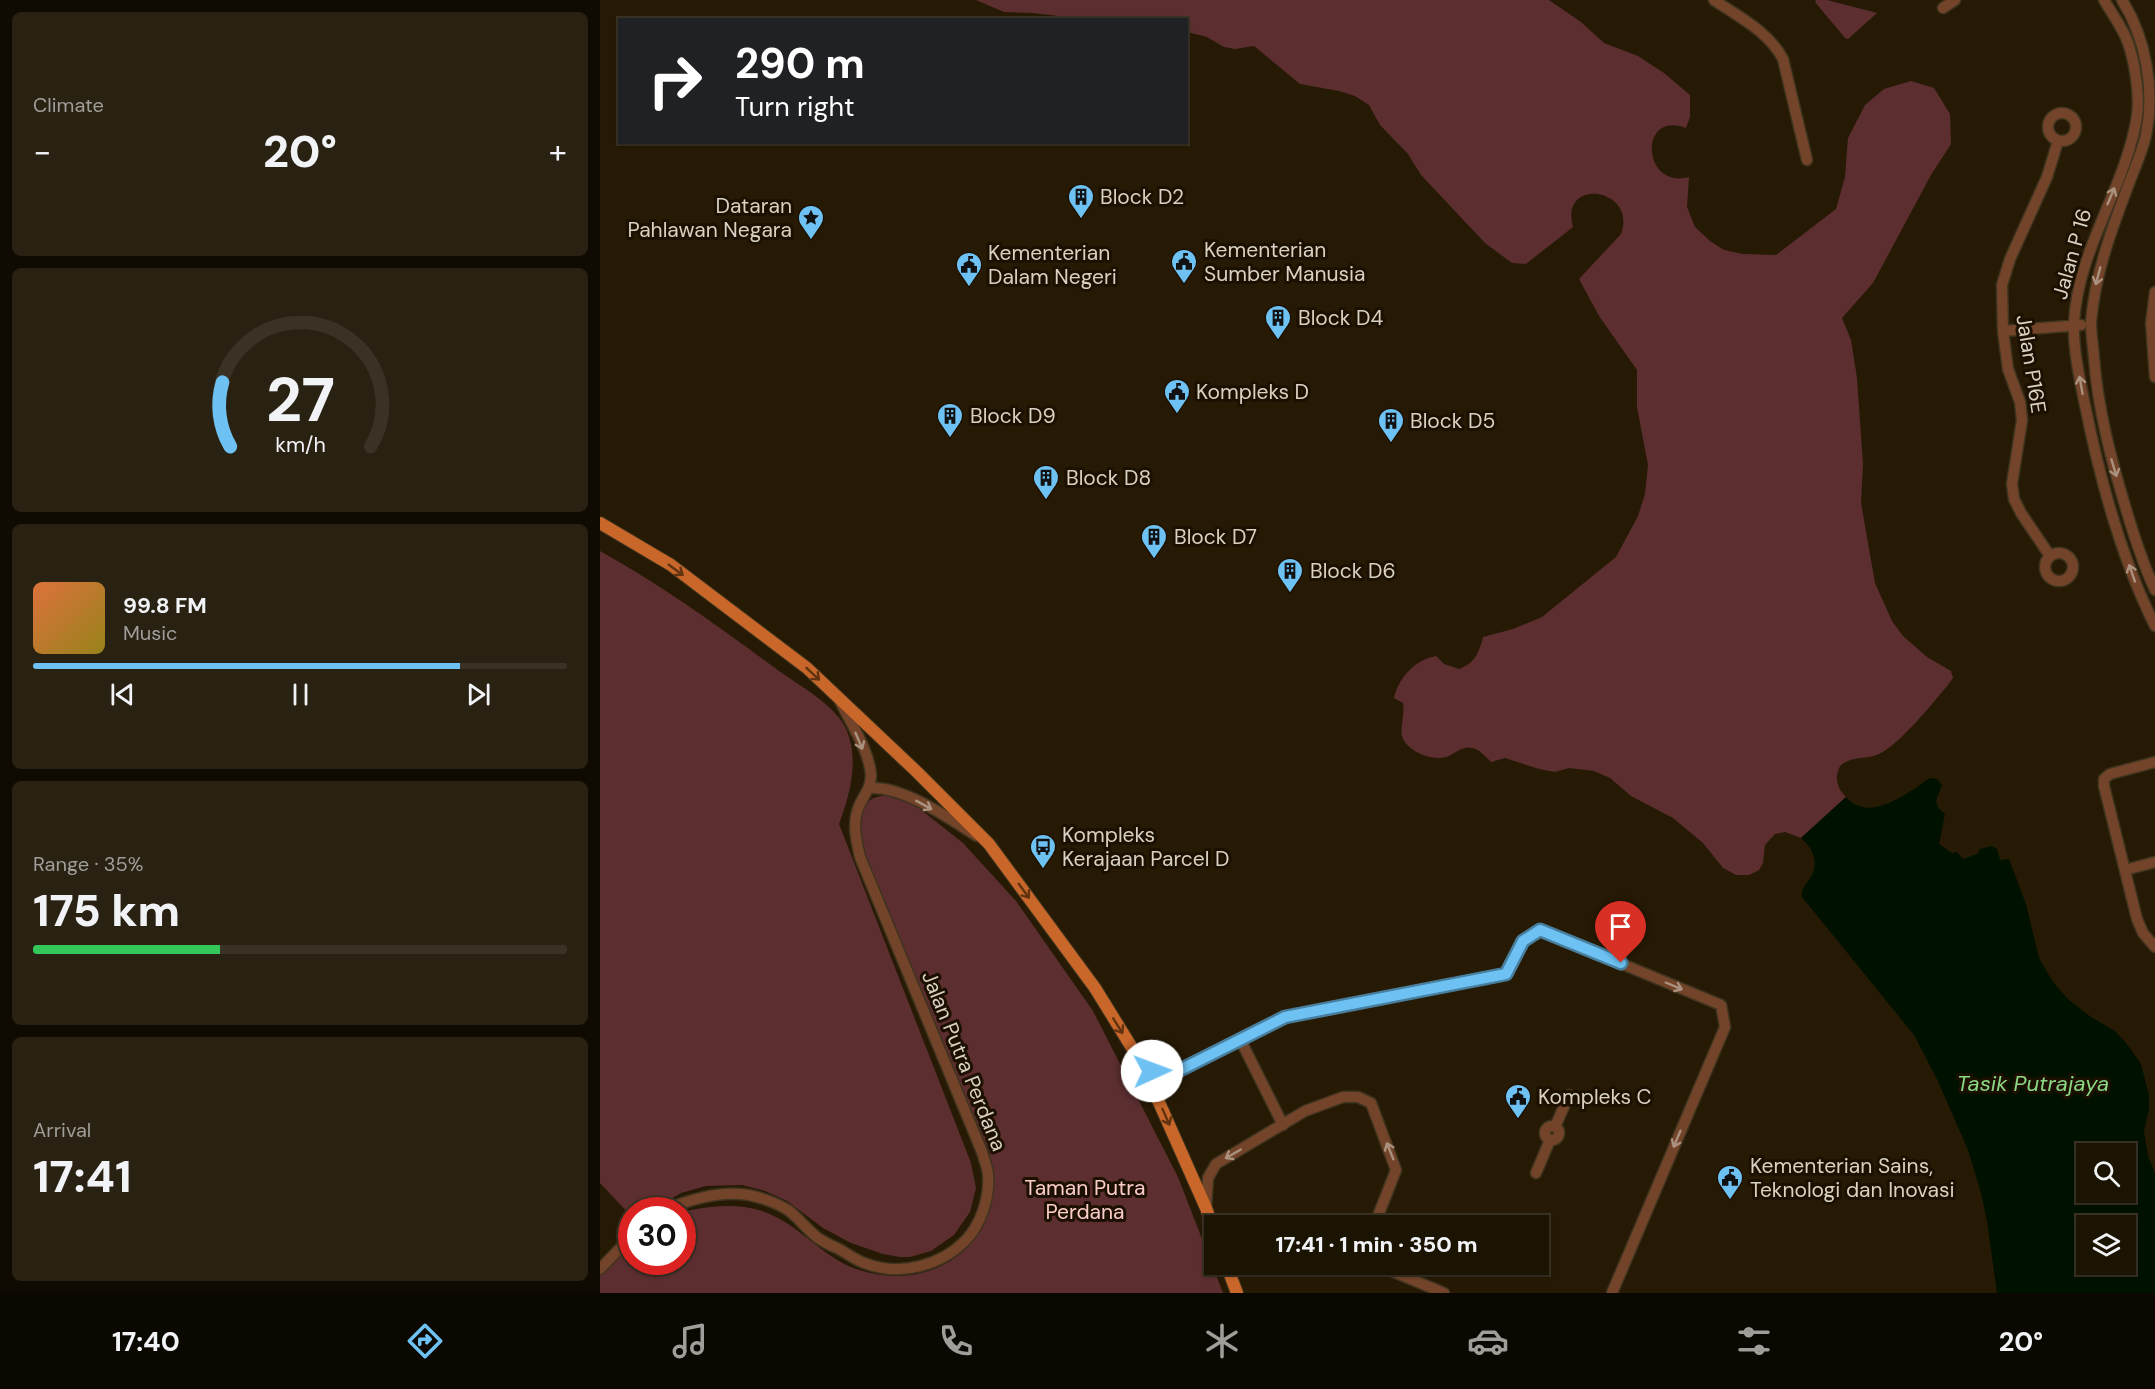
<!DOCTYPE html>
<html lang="en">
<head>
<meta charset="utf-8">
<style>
  body { margin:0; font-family:"DM Sans",sans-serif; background:#292112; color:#f1f3f6; height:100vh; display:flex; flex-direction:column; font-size:22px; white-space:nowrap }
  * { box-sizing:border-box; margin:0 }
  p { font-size:20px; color:#a09e9a }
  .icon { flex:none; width:33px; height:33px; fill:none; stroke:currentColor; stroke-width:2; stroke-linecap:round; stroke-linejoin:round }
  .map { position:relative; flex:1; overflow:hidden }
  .side { display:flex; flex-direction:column; gap:12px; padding:12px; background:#0f0b02; width:600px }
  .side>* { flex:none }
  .hud { position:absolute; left:18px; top:18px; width:570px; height:126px; border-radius:0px; box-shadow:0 2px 4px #0004,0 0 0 2px #3a3325; background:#202124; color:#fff; overflow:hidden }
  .controls { position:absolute; left:1476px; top:1143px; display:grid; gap:12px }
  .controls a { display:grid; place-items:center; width:60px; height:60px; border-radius:0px; background:#1c1403; box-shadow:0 2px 4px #0004,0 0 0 2px #3a3325; font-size:30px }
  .speed { position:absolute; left:18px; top:1197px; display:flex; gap:12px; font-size:30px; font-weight:700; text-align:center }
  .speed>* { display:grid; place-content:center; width:78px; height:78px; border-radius:50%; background:#1c1403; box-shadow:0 2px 4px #0004,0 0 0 2px #3a3325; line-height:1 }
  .speed .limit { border:9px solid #d22; background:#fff; color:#111 }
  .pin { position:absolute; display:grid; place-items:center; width:51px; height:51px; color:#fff; margin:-62px -26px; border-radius:50% 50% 50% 0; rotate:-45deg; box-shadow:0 0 6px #0007 }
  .pin .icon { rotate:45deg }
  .me { position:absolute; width:66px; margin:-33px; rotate:88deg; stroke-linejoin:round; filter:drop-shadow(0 0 4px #0008) }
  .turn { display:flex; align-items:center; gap:21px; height:126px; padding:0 18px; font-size:27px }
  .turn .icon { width:78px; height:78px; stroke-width:2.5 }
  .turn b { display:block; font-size:42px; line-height:51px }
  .big { font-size:45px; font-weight:800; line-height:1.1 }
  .side .tile { flex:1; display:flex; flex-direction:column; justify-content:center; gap:9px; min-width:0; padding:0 21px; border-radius:9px; background:#292112 }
  .side .dial { align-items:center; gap:0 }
  .dial svg { height:156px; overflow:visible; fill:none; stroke:#3a3325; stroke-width:7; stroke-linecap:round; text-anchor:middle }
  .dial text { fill:#f1f3f6; stroke:none }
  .song { display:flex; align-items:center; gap:18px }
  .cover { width:72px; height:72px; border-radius:9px; background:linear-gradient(135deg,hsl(20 70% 55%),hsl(50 70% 35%)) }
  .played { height:6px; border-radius:3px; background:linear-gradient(90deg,#6ec2f3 80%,#3a3325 80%) }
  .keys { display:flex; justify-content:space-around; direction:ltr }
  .heat { display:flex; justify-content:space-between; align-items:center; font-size:33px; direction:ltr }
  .charge { height:9px; border-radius:4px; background:linear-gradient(90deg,#34c759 35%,#3a3325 0) }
  .trip { position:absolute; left:604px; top:1215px; width:345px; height:60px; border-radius:0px; background:#1c1403; box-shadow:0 2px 4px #0004,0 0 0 2px #3a3325; font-weight:800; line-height:60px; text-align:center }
  .dock { display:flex; height:96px; justify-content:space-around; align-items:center; background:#0b0801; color:#a09e9a }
  .dock .icon { width:42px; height:42px }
  .dock .current { color:#6ec2f3 }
  .dock b { font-size:27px; color:#f1f3f6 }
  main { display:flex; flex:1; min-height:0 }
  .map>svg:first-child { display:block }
</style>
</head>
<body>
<main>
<section class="side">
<div class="tile"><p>Climate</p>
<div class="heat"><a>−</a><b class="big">20°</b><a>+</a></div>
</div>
<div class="tile dial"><svg viewBox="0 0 100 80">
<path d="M14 69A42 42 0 1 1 86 69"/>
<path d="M14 69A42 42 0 0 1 10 36" stroke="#6ec2f3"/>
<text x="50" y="56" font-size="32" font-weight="700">27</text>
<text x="50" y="72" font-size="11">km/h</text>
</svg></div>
<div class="tile">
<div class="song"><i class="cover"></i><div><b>99.8 FM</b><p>Music</p></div></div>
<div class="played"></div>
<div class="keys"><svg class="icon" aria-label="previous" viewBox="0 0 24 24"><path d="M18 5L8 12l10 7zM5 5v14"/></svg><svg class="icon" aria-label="pause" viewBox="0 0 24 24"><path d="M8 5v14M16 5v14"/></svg><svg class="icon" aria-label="next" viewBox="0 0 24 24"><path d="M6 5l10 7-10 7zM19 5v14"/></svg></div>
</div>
<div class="tile"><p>Range · 35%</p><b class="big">175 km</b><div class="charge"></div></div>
<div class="tile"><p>Arrival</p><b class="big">17:41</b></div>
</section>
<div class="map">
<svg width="1555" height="1293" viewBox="0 0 1555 1293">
  <rect width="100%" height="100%" fill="#261a04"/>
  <path fill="#5c2e30" d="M 376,0 L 949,0 L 981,22 L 1004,43 L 1038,56 L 1064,73 L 1090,95 L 1090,117 L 1086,128 C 1038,110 1042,190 1089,177 L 1087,207 L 1095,227 L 1110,241 L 1124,250 L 1143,254 L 1176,255 L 1236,209 L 1245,177 L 1248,138 L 1265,105 L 1284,89 L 1311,81 L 1334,88 L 1350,114 L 1351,144 L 1331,175 L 1273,283 L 1242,318 L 1251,340 L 1257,378 L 1263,464 L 1261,503 L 1275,583 L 1292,621 L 1303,636 L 1327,657 L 1351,671 L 1353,678 L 1348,685 C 1331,705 1301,743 1279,754 C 1266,760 1252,755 1240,766 C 1234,778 1237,788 1246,797 L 1201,838 L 1185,832 L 1175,834 L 1165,845 L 1163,863 L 1159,870 L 1149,875 L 1136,875 L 1123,868 L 1103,843 L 1073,818 L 1031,796 L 1010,778 L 994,771 L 969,768 L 955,772 L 939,769 L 905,758 L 891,762 C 886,757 880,750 873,748 C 862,745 855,754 846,757 C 832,761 807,752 802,736 C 800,726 805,715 803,703 L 794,698 C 799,677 815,660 836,656 L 844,664 L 859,669 C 875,663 879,653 883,637 L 913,629 L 942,617 L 1016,557 L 1038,516 L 1045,494 L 1048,465 L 1037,407 L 1037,370 L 999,316 L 979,279 L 1021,234 C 1038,188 959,176 973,227 L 926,264 L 912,263 L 885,243 L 821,175 L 808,154 L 780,125 L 769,105 L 755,96 L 739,91 L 700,84 L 654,46 L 635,49 L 624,47 L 607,37 L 587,32 L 586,20 L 484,19 L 433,13 L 404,12 Z
    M 1216,0 L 1227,0 L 1277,13 L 1248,39 L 1245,38 L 1215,2 Z
    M 0,551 C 63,586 121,628 179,671 C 200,686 237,706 247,731 C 259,761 250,795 239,824 L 371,1163 L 376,1188 L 370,1212 L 354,1235 L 331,1251 L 310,1257 L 300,1257 L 283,1254 L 251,1243 L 223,1228 L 187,1201 L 165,1191 L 142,1185 L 106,1186 L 81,1193 L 52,1210 L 32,1210 L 31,1216 L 0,1183 Z
    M 285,795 L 315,805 L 363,843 L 416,901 L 493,1011 L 578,1177 L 623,1293 L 0,1293 L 0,1273 L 31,1242 L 32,1262 L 82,1262 L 83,1212 C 107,1206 135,1203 159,1210 C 197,1221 220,1256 256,1269 C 324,1292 389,1256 394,1183 C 395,1173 391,1161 389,1151 L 271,878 C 263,858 247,814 272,799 C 275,797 281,796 285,795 Z"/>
  <path fill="#010" fill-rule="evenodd" d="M 1330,778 L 1337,779 L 1342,785 C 1337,800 1331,802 1345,814 L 1339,844 L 1352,853 L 1357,852 L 1363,859 L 1377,854 L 1380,849 L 1392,846 L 1397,849 L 1400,860 L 1409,859 L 1426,904 L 1439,958 L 1453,982 L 1469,1000 L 1491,1017 L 1515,1031 L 1527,1044 L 1541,1064 L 1549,1095 L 1549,1109 L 1544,1131 L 1548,1156 L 1555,1173 L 1555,1293 L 1397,1293 L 1387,1221 L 1381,1193 L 1368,1150 L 1337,1079 L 1314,1035 L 1202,897 C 1201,888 1205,886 1209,880 C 1220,864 1214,849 1201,838 L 1246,797 C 1269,824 1308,793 1330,778 ZM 1486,1154 L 1526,1154 L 1526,1192 L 1486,1192 ZM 1486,1226 L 1526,1226 L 1526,1264 L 1486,1264 Z"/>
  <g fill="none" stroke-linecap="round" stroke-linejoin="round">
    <defs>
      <path id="minor" d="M 1114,0 C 1139,17 1168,31 1183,59 L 1207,160
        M 1504,0 C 1512,14 1523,28 1528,43 C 1535,63 1540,96 1537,116 C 1526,188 1477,249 1474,324 C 1473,349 1480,381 1485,405 C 1500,480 1521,558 1555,626
        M 1522,0 C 1546,38 1555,90 1546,135 C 1542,152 1534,170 1528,186 C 1511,231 1495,274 1491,322 C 1491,334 1493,346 1494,358 C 1498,410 1511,459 1526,509 C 1534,536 1543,564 1555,590
        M 1343,8 L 1355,0
        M1448 127a14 14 0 1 1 28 0a14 14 0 1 1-28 0Z
        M 1555,292 L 1551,323 L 1555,377
        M 1403,331 L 1481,325
        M1445 567a14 14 0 1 1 28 0a14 14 0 1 1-28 0Z
        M 1450,556 L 1421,513 L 1414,499 L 1412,484 L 1422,420 L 1420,402 L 1408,369 L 1403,331 L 1402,285 L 1410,259 L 1447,177 L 1458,141
        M 1555,762 L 1510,774 L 1504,779 L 1504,786 L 1537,919 L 1543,933 L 1555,947
        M 270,788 C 304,786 348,818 377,836
        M 1525,870 L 1555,862
        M 640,1039 L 683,1125
        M 542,1064 C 553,1071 561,1073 574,1073 L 685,1017 L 906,974 L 923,941 L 940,930 L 1121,1005 L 1125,1027 L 1012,1293
        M945 1133a7 7 0 1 1 14 0a7 7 0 1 1-14 0Z
        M 955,1127 L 969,1095
        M 936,1173 L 950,1140
        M 606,1207 L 608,1178 L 616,1164 L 705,1111 L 743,1097 L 758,1097 L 771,1103 L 796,1170 L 774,1226
        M 64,1210 C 86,1201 116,1192 140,1194 C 155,1195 175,1202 188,1210 C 199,1218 207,1230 218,1238 C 224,1242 232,1246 239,1249 C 248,1254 257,1261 267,1264 C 300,1276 340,1266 365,1241 C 381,1225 390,1197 388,1174 C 387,1166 384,1159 382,1152 L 260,857 C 256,840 252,823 259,806 C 264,795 271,788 271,775 C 269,750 251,724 240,701
        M 775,1264 L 844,1293
        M 0,1269 L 32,1236"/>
      <path id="major" d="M 0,523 L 71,565 L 207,668 L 317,772 L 389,844 L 495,988 L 542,1064 L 606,1208 L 615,1233
        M 626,1264 L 637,1293"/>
    </defs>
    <use href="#minor" stroke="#3f341f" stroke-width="13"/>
    <use href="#major" stroke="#3f341f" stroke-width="14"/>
    <use href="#minor" stroke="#734429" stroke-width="10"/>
    <use href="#major" stroke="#c9672a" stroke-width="12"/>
  </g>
  <defs><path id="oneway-shaft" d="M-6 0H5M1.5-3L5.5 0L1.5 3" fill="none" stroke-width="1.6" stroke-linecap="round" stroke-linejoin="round" transform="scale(1.5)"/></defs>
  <g stroke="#ab927e">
    <use href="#oneway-shaft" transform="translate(1511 196) rotate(-67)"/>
    <use href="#oneway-shaft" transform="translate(1498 276) rotate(105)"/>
    <use href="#oneway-shaft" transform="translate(1481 385) rotate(-100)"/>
    <use href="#oneway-shaft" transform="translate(1514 468) rotate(73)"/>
    <use href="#oneway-shaft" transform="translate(1532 573) rotate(-109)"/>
    <use href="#oneway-shaft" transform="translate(259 741) rotate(67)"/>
    <use href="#oneway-shaft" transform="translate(324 805) rotate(29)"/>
    <use href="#oneway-shaft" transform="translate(1074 986) rotate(23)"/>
    <use href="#oneway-shaft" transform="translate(1077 1139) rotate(113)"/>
    <use href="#oneway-shaft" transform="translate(790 1151) rotate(-112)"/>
    <use href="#oneway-shaft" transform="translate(633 1154) rotate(150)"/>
  </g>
  <g stroke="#613311">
    <use href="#oneway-shaft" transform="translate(76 570) rotate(36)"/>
    <use href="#oneway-shaft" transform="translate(213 674) rotate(43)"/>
    <use href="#oneway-shaft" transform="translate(424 891) rotate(54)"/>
    <use href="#oneway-shaft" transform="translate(518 1026) rotate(58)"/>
    <use href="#oneway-shaft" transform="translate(566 1117) rotate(66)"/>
  </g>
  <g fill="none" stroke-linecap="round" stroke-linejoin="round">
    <defs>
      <path id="route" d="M 552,1071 L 561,1073 L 574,1073 L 685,1017 L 906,974 L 923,941 L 940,930 L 1021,963"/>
    </defs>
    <use href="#route" stroke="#487e9e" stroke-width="15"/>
    <use href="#route" stroke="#6ec2f3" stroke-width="10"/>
  </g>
  <defs>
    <symbol id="building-pin" viewBox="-11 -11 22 30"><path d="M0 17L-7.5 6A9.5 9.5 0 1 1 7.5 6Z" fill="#6ec2f3" stroke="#1c1000"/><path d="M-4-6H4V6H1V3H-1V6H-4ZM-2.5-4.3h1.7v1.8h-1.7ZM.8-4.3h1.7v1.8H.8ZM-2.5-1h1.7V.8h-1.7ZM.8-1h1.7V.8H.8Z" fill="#111"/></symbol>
    <symbol id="sight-pin" viewBox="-11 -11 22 30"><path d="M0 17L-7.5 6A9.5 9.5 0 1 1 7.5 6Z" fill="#6ec2f3" stroke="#1c1000"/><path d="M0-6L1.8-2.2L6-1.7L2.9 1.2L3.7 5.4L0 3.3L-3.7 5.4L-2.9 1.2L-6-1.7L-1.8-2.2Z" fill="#111"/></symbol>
    <symbol id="civic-pin" viewBox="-11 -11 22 30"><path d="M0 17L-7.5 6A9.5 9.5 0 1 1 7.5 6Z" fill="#6ec2f3" stroke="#1c1000"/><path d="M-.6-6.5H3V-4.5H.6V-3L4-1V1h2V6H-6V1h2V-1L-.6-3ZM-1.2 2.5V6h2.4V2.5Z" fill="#111"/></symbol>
    <symbol id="bus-pin" viewBox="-11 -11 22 30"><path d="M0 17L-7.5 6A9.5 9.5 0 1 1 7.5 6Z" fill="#6ec2f3" stroke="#1c1000"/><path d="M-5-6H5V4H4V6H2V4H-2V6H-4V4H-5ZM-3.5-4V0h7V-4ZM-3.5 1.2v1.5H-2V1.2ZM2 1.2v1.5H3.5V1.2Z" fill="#111"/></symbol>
  </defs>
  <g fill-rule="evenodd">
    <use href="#building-pin" x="466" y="182" width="30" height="40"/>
    <use href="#sight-pin" x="196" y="203" width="30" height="40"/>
    <use href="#civic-pin" x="569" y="247" width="30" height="40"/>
    <use href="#civic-pin" x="354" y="250" width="30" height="40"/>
    <use href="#building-pin" x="663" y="303" width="30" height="40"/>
    <use href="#civic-pin" x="562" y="377" width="30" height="40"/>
    <use href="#building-pin" x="335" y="401" width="30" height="40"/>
    <use href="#building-pin" x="776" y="406" width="30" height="40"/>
    <use href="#building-pin" x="431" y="463" width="30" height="40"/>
    <use href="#building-pin" x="539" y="522" width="30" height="40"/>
    <use href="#building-pin" x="675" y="556" width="30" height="40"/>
    <use href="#bus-pin" x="428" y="832" width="30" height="40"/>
    <use href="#civic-pin" x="903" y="1082" width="30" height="40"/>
    <use href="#civic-pin" x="1115" y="1163" width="30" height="40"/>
  </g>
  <g text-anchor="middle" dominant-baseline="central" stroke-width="6" stroke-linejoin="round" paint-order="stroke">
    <g font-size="21" fill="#d9d1c4" stroke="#1c1000" text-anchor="start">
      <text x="500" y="197">Block D2</text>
      <text x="192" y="206" text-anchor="end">Dataran<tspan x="192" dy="24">Pahlawan Negara</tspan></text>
      <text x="604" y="250">Kementerian<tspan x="604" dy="24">Sumber Manusia</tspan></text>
      <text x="388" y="253">Kementerian<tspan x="388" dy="24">Dalam Negeri</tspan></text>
      <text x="698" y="318">Block D4</text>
      <text x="596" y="392">Kompleks D</text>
      <text x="370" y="416">Block D9</text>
      <text x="810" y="421">Block D5</text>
      <text x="466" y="478">Block D8</text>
      <text x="574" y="537">Block D7</text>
      <text x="710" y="571">Block D6</text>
      <text x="462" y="835">Kompleks<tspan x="462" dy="24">Kerajaan Parcel D</tspan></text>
      <text x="938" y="1097">Kompleks C</text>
      <text x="1150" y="1166">Kementerian Sains,<tspan x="1150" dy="24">Teknologi dan Inovasi</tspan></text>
    </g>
    <g font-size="21" fill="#d9d1c4" stroke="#1c1000">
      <text transform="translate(1472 254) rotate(-74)">Jalan P 16</text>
      <text transform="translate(1431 364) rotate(81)">Jalan P16E</text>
      <text transform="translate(364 1061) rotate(68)">Jalan Putra Perdana</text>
    </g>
    <g font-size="21" fill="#fccbcc" stroke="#1c1000">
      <text x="485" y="1188">Taman Putra<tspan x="485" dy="24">Perdana</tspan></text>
    </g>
    <g font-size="22" font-style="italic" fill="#8bd985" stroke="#1c1000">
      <text x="1433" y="1083">Tasik Putrajaya</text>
    </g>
  </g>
</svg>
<div class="controls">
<a><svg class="icon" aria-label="search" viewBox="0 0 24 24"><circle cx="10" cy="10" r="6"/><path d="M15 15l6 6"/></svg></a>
<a><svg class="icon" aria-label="layers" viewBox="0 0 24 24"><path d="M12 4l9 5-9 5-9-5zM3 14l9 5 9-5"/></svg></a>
</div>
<div class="speed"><div class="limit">30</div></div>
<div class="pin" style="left:1021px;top:963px;background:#d93025"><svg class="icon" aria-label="arrive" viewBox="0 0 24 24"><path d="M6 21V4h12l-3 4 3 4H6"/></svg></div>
<svg class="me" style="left:552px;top:1071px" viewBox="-20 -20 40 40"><circle r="19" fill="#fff"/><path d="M0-13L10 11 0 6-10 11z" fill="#6ec2f3"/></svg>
<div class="trip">17:41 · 1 min · 350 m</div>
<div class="hud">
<div class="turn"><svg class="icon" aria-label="right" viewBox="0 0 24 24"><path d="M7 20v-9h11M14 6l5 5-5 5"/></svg><div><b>290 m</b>Turn right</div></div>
</div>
</div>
</main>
<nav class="dock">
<b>17:40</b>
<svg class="icon current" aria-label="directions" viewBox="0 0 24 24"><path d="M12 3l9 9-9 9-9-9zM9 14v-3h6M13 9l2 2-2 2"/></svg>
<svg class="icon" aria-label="music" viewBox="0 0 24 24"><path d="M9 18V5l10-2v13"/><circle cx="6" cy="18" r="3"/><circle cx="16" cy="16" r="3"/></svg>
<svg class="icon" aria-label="phone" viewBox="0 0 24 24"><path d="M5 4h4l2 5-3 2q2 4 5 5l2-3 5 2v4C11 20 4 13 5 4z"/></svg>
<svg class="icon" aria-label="climate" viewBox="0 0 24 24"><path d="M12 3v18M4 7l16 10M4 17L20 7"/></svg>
<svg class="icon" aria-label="car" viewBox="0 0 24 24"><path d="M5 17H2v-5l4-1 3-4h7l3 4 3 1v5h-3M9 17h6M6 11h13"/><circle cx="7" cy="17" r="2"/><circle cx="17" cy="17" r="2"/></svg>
<svg class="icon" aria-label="filters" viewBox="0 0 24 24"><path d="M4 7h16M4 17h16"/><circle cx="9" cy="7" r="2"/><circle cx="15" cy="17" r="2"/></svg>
<b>20°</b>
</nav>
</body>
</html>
